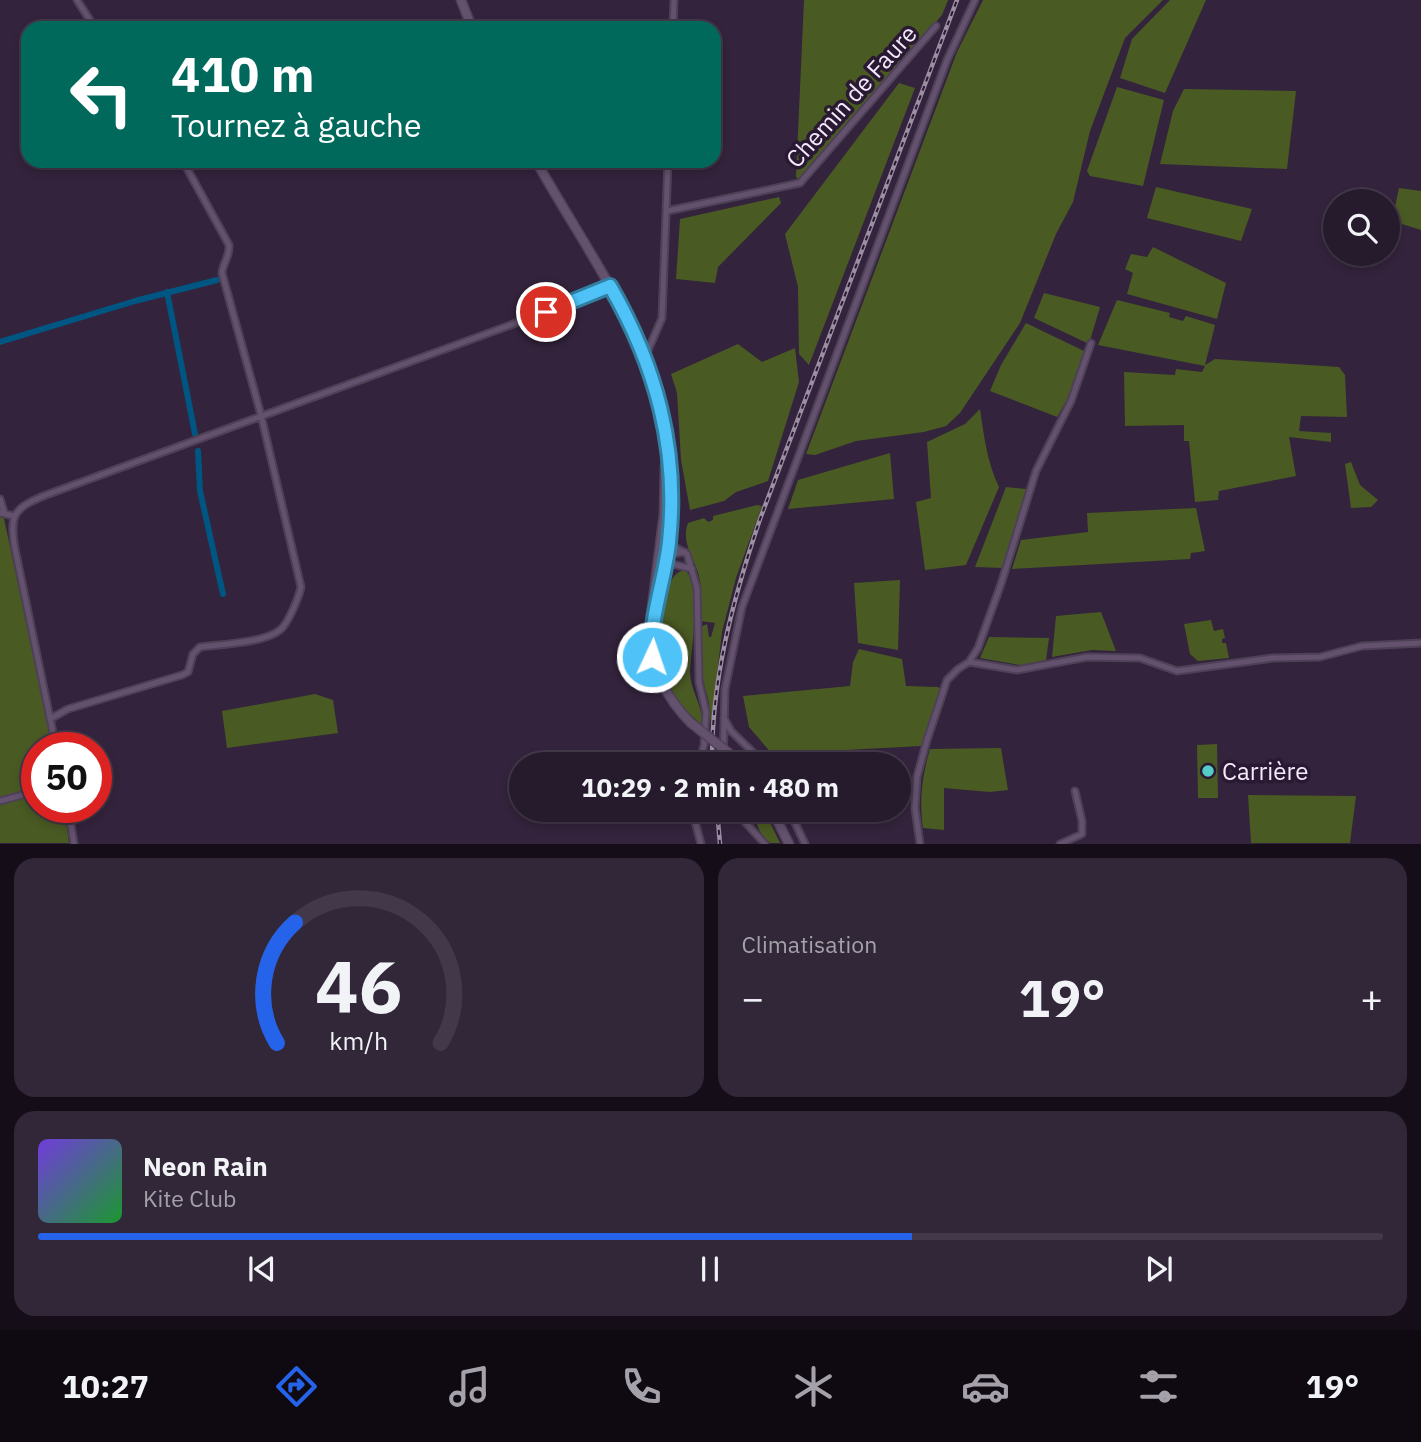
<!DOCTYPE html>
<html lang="fr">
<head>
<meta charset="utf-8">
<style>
  body { margin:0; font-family:"IBM Plex Sans",sans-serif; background:#322739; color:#f1f3f6; height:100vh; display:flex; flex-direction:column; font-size:26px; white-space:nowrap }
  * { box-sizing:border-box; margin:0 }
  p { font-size:23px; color:#a4a1aa }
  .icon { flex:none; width:38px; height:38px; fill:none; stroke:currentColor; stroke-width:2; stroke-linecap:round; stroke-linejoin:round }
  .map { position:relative; height:844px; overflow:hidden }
  .sheet { display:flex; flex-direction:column; gap:14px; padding:14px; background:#150e19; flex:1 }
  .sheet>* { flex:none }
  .top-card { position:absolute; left:21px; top:21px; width:700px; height:147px; border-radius:21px; box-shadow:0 4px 10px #0003,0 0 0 2px #423849; background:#00695c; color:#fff; overflow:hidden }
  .fabs { position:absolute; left:1323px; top:189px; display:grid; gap:14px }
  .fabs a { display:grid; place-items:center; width:77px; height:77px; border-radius:50%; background:#261a2d; box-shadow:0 4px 10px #0003,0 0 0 2px #423849; font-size:35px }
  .speed { position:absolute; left:21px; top:732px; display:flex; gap:14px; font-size:35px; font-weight:700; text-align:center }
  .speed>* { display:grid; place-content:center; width:91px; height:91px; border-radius:50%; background:#261a2d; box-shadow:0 4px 10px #0003,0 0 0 2px #423849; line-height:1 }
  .speed .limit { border:10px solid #d22; background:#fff; color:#111 }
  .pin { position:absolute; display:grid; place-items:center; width:60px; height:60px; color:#fff; margin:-30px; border:4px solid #fff; border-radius:50%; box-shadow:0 2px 7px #0007 }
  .me { position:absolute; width:77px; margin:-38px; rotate:3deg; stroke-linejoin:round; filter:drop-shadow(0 0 5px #0008) }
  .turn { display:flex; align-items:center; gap:24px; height:147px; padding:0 35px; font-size:32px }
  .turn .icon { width:91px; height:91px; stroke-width:2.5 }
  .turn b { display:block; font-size:49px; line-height:60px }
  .big { font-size:52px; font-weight:700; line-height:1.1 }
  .sheet .card { flex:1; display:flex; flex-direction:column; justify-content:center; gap:10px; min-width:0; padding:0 24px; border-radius:21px; background:#322739 }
  .sheet .dial { align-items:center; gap:0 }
  .dial svg { height:182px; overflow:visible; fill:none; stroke:#423849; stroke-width:7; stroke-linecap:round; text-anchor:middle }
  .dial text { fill:#f1f3f6; stroke:none }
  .song { display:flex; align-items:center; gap:21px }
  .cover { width:84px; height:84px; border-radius:10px; background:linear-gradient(135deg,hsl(260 70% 55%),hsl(130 70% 35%)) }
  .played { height:7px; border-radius:4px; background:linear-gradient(90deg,#2563eb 65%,#423849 65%) }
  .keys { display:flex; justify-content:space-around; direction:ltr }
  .heat { display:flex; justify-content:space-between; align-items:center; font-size:38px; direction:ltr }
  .sheet .tiles { flex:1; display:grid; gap:14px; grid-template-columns:1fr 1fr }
  .card:last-child { grid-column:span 2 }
  .trip { position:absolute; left:509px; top:752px; width:402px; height:70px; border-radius:35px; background:#261a2d; box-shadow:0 4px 10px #0003,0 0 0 2px #423849; font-weight:700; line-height:70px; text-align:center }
  .dock { display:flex; height:112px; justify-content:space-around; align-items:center; background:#0f0a12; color:#a4a1aa }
  .dock .icon { width:49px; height:49px }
  .dock .active { color:#2563eb }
  .dock b { font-size:32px; color:#f1f3f6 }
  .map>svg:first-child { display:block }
</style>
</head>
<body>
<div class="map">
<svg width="1421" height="844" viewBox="0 0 1421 844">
  <rect width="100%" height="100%" fill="#33233c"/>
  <path fill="#4a5a23" d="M 804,0 L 948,0 L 942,15 L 799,180 L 796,177 Z
    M 983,0 L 1163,0 L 1125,38 L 1090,131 L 1073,202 L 1056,234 L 1020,323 L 960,413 L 946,426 L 924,432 L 856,441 L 815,455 L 806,454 L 957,52 Z
    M 1170,0 L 1206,0 L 1165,93 L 1120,78 L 1132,39 Z
    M 899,83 L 915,88 L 809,365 L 799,354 L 798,287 L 785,234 Z
    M 1117,87 L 1164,100 L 1143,186 L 1090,176 L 1087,171 Z
    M 1184,89 L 1296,91 L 1287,169 L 1160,164 L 1173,111 Z
    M 1156,187 L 1252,209 L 1241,241 L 1147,218 Z
    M 1399,188 L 1421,191 L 1421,230 L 1392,221 Z
    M 779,197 L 781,203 L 718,267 L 715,283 L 676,279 L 680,219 Z
    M 1153,247 L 1226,283 L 1217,319 L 1127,294 L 1133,273 L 1125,269 L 1131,254 L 1147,257 Z
    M 1044,293 L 1100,307 L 1089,344 L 1034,318 Z
    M 1117,300 L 1170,313 L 1169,317 L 1183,321 L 1186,316 L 1215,325 L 1205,365 L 1215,359 L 1339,367 L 1345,375 L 1347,417 L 1301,416 L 1299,431 L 1331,433 L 1331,442 L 1289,437 L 1296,476 L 1219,491 L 1218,500 L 1195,502 L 1189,441 L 1184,441 L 1184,425 L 1125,426 L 1124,372 L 1175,375 L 1176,369 L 1202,372 L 1205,366 L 1098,345 Z
    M 1026,323 L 1084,351 L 1067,400 L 1057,417 L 990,391 L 1001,365 Z
    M 738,344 L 762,362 L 795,348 L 799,382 L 768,481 L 736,492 L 724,501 L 690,510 L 681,460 L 677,393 L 671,374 Z
    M 980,409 C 984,436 987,462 999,487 L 966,565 L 925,570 L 916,502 L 931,498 L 927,442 L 965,424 Z
    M 890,453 L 894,499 L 788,509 L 798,480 Z
    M 1351,462 L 1360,485 L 1378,500 L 1371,507 L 1351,508 L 1345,464 Z
    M 1006,487 L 1026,489 L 1003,568 L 975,567 Z
    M 0,500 L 53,747 L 37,747 L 37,807 L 64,807 L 69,843 L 0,843 Z
    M 757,505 L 762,506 L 736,578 L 722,632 L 711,726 L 709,703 L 700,668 L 701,627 L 707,624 L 709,637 L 711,637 L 715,623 L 701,621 C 701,608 702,594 700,581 C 697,560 680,545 688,523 L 704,518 L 708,522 L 713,520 L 713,516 Z
    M 1196,508 L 1205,551 L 1191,553 L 1190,559 L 1012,569 L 1021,540 L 1088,532 L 1087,513 Z
    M 685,570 C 702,584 691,651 690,672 C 690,691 704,707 702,725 C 660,691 648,644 666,594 C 670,583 673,572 685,570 Z
    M 900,580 L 898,650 L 858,643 L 854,583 Z
    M 1101,612 L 1116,651 L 1092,650 L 1052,657 L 1056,616 Z
    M 1211,620 L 1214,631 L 1223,629 L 1225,638 L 1222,639 L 1222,643 L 1226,643 L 1229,658 L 1198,661 L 1190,654 L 1184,624 Z
    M 989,637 L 1049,638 L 1046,660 L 1020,665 L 980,658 Z
    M 859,649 L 902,659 L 906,686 L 938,687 L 942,690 L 921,746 L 772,754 L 749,727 L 743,696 L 850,686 L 853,662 Z
    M 315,694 L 333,700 L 338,733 L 227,748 L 222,711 Z
    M 1217,744 L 1218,798 L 1198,798 L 1197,745 Z
    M 1001,748 L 1008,790 L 990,792 L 944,788 L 944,830 L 923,828 C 919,799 922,777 930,749 Z
    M 1248,795 L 1356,796 L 1350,843 L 1251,843 Z
    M 754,810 L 764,810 L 780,843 L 770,843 C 758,832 757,826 754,810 Z"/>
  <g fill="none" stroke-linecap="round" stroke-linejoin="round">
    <path stroke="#005683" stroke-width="6" d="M 167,292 L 195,434
      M 0,342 L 135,301 L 217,280
      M 198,451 L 200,491 L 223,594"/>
    <defs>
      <path id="street" d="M 77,0 L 95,28
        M 673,28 L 674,0
        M 667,211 L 800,183 L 936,26
        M 646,355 L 662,318 L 668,161
        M 0,499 L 4,512
        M 0,513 L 14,516
        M 669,544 L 687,554 L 697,588 L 699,682 L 706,712 L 704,745 L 699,765
        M 665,555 L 685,552
        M 665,562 L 692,569
        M 969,662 L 978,648 L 1001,584 L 1036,471 L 1071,401 L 1091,343
        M 724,718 L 731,731 L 766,765
        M 50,719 L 68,709 L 182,675 L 188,672 L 193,654 L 200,647 C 221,644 264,643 280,630 C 288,624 299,597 301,587 L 261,415 L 222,273 C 223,262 230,257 229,245 L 183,161
        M 56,747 L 15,549 C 9,514 14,508 46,495 L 546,312 L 610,286
        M 723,765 L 725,689 L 742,607 L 947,60 L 975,0
        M 0,801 L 37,791
        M 68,807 L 74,844
        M 692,810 L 701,844
        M 734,810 L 765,844
        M 789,810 L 805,844
        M 920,844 L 915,808 L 917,777 L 927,740 L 947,680 L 958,669 L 969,662 L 1017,670 L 1087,657 L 1140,658 L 1177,671 L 1273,658 L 1320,657 L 1362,646 L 1421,643
        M 1060,844 L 1082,834 L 1082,821 L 1075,791"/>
      <path id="secondary" d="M 461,0 L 472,28
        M 536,161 C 602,278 679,370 671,513 C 669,556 659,598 651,639
        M 650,623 L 664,514 L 665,466
        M 650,636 C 653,671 666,698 691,723
        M 772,810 L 789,844"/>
    </defs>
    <use href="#street" stroke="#4e4157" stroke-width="9"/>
    <use href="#secondary" stroke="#4e4157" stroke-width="11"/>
    <use href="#street" stroke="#63516e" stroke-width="5"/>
    <use href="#secondary" stroke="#63516e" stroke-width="8"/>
    <defs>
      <path id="rail" d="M 712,765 C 711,680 733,599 760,519 L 957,0
        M 717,810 L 720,844"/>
    </defs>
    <use href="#rail" stroke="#9c8fa3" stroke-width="4.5"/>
    <use href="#rail" stroke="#291932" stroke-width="2" stroke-dasharray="5" stroke-linecap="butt"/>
    <defs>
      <path id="secondary-bridge" d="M 691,723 L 744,765"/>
    </defs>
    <use href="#secondary-bridge" stroke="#4e4157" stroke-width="11" stroke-linecap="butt"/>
    <use href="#secondary-bridge" stroke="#63516e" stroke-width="8"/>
  </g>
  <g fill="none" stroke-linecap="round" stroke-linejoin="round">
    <defs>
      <path id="route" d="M 546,312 L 610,286 C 656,366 679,449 669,542 C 665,580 649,619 652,657"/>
    </defs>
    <use href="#route" stroke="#337fa1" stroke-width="18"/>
    <use href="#route" stroke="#4fc3f7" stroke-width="12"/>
  </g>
  <circle fill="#54cdc8" stroke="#291932" stroke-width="2.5" cx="1208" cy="771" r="7"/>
  <g text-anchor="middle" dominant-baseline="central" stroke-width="7" stroke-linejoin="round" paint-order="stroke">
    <g font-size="24" fill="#f4eafb" stroke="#291932">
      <text transform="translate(851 96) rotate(-48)">Chemin de Faure</text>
    </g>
    <g font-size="24" fill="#f4eafb" stroke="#291932" text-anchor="start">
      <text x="1222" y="771">Carrière</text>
    </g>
  </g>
</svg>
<div class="fabs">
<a><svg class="icon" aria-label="search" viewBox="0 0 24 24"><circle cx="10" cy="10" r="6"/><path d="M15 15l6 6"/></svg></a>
</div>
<div class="speed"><div class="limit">50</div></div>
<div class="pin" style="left:546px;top:312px;background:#d93025"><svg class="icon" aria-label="arrive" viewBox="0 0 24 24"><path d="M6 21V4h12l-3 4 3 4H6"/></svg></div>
<svg class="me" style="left:652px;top:657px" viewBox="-20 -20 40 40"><circle r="17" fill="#4fc3f7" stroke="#fff" stroke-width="3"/><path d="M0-11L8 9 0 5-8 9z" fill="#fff"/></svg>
<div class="trip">10:29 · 2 min · 480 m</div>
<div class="top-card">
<div class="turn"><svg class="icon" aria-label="left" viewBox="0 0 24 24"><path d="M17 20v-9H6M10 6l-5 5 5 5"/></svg><div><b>410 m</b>Tournez à gauche</div></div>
</div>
</div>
<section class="sheet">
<div class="tiles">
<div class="card dial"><svg viewBox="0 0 100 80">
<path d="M14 69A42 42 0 1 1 86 69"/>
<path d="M14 69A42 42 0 0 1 22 16" stroke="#2563eb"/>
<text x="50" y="56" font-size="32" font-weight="700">46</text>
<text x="50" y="72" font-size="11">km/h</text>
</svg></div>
<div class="card"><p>Climatisation</p>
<div class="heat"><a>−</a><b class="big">19°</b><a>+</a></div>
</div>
<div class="card">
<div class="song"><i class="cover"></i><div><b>Neon Rain</b><p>Kite Club</p></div></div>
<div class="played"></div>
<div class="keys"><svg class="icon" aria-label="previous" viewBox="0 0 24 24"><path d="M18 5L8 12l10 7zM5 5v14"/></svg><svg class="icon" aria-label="pause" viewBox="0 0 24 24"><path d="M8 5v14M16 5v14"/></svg><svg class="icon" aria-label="next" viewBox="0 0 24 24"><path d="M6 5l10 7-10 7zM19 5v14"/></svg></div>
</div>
</div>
</section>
<nav class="dock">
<b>10:27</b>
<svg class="icon active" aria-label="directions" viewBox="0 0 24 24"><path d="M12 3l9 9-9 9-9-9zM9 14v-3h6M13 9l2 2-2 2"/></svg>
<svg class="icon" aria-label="music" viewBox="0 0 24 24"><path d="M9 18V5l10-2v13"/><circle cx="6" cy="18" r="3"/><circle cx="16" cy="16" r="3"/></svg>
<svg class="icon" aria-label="phone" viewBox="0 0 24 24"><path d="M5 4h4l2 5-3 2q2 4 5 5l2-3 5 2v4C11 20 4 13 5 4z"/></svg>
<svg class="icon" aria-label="climate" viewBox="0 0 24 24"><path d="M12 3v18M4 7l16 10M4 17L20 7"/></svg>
<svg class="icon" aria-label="car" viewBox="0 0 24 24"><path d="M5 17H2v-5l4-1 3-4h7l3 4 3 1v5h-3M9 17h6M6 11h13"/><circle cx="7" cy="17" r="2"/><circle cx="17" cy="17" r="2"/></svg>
<svg class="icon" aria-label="filters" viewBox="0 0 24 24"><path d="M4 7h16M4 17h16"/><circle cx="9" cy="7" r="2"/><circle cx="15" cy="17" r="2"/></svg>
<b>19°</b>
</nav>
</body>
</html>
